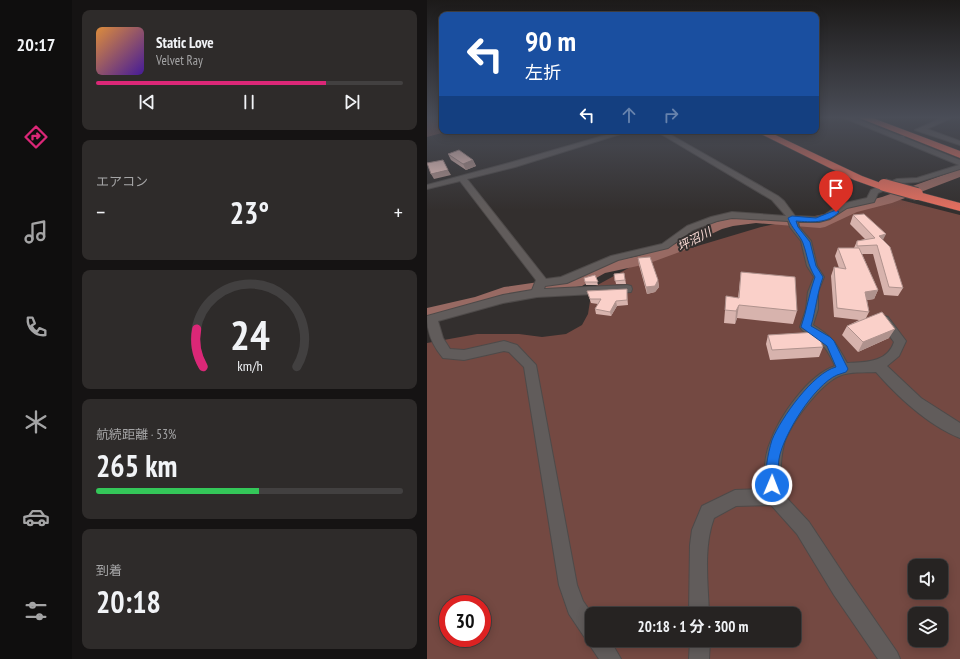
<!DOCTYPE html>
<html lang="ja">
<head>
<meta charset="utf-8">
<style>
  body { margin:0; font-family:"PT Sans Narrow","Noto Sans JP",sans-serif; background:#2e2b2a; color:#f1f3f6; height:100vh; display:flex; flex-direction:column; font-size:15px; white-space:nowrap }
  * { box-sizing:border-box; margin:0 }
  p { font-size:13px; color:#a4a4a5 }
  .icon { flex:none; width:22px; height:22px; fill:none; stroke:currentColor; stroke-width:2; stroke-linecap:round; stroke-linejoin:round }
  .map { position:relative; flex:1; overflow:hidden }
  .panel { display:flex; flex-direction:column; gap:10px; padding:10px; background:#151313; width:355px }
  .panel>* { flex:none }
  .guide { position:absolute; left:12px; top:12px; width:380px; height:122px; border-radius:8px; box-shadow:0 2px 10px #0003,0 0 0 1px #424040; background:#1a4fa0; color:#fff; overflow:hidden }
  .buttons { position:absolute; left:481px; top:559px; display:grid; gap:8px }
  .buttons a { display:grid; place-items:center; width:40px; height:40px; border-radius:8px; background:#262322; box-shadow:0 2px 10px #0003,0 0 0 1px #424040; font-size:20px }
  .speed { position:absolute; left:12px; top:595px; display:flex; gap:8px; font-size:20px; font-weight:700; text-align:center }
  .speed>* { display:grid; place-content:center; width:52px; height:52px; border-radius:50%; background:#262322; box-shadow:0 2px 10px #0003,0 0 0 1px #424040; line-height:1 }
  .speed .limit { border:6px solid #d22; background:#fff; color:#111 }
  .pin { position:absolute; display:grid; place-items:center; width:34px; height:34px; color:#fff; margin:-41px -17px; border-radius:50% 50% 50% 0; rotate:-45deg; box-shadow:0 0 4px #0007 }
  .pin .icon { rotate:45deg }
  .me { position:absolute; width:44px; margin:-22px; rotate:1deg; stroke-linejoin:round; filter:drop-shadow(0 0 3px #0008) }
  .turn { display:flex; align-items:center; gap:14px; height:84px; padding:0 20px; font-size:18px }
  .turn .icon { width:52px; height:52px; stroke-width:2.5 }
  .turn b { display:block; font-size:28px; line-height:34px }
  .lanes { display:flex; align-items:center; height:38px; padding:0 20px; background:#0003; justify-content:center; gap:20px; direction:ltr }
  .lanes .off { opacity:.35 }
  .big { font-size:30px; font-weight:700; line-height:1.1 }
  .panel .widget { flex:1; display:flex; flex-direction:column; justify-content:center; gap:6px; min-width:0; padding:0 14px; border-radius:8px; background:#2e2b2a }
  .panel .dial { align-items:center; gap:0 }
  .dial svg { height:104px; overflow:visible; fill:none; stroke:#424040; stroke-width:7; stroke-linecap:round; text-anchor:middle }
  .dial text { fill:#f1f3f6; stroke:none }
  .song { display:flex; align-items:center; gap:12px }
  .cover { width:48px; height:48px; border-radius:6px; background:linear-gradient(135deg,hsl(30 70% 55%),hsl(260 70% 35%)) }
  .played { height:4px; border-radius:2px; background:linear-gradient(90deg,#db2777 75%,#424040 75%) }
  .keys { display:flex; justify-content:space-around; direction:ltr }
  .heat { display:flex; justify-content:space-between; align-items:center; font-size:22px; direction:ltr }
  .charge { height:6px; border-radius:3px; background:linear-gradient(90deg,#34c759 53%,#424040 0) }
  .trip { position:absolute; left:158px; top:607px; width:216px; height:40px; border-radius:8px; background:#262322; box-shadow:0 2px 10px #0003,0 0 0 1px #424040; font-weight:700; line-height:40px; text-align:center }
  main { display:flex; flex:1; min-height:0 }
  .tabs { display:flex; flex-direction:column; width:72px; justify-content:space-around; align-items:center; background:#0f0e0e; color:#a4a4a5 }
  .tabs .icon { width:28px; height:28px }
  .tabs .current { color:#db2777 }
  .tabs b { font-size:18px; color:#f1f3f6 }
  .map>svg:first-child { display:block }
</style>
</head>
<body>
<main>
<nav class="tabs">
<b>20:17</b>
<svg class="icon current" aria-label="directions" viewBox="0 0 24 24"><path d="M12 3l9 9-9 9-9-9zM9 14v-3h6M13 9l2 2-2 2"/></svg>
<svg class="icon" aria-label="music" viewBox="0 0 24 24"><path d="M9 18V5l10-2v13"/><circle cx="6" cy="18" r="3"/><circle cx="16" cy="16" r="3"/></svg>
<svg class="icon" aria-label="phone" viewBox="0 0 24 24"><path d="M5 4h4l2 5-3 2q2 4 5 5l2-3 5 2v4C11 20 4 13 5 4z"/></svg>
<svg class="icon" aria-label="climate" viewBox="0 0 24 24"><path d="M12 3v18M4 7l16 10M4 17L20 7"/></svg>
<svg class="icon" aria-label="car" viewBox="0 0 24 24"><path d="M5 17H2v-5l4-1 3-4h7l3 4 3 1v5h-3M9 17h6M6 11h13"/><circle cx="7" cy="17" r="2"/><circle cx="17" cy="17" r="2"/></svg>
<svg class="icon" aria-label="filters" viewBox="0 0 24 24"><path d="M4 7h16M4 17h16"/><circle cx="9" cy="7" r="2"/><circle cx="15" cy="17" r="2"/></svg>
</nav>
<section class="panel">
<div class="widget">
<div class="song"><i class="cover"></i><div><b>Static Love</b><p>Velvet Ray</p></div></div>
<div class="played"></div>
<div class="keys"><svg class="icon" aria-label="previous" viewBox="0 0 24 24"><path d="M18 5L8 12l10 7zM5 5v14"/></svg><svg class="icon" aria-label="pause" viewBox="0 0 24 24"><path d="M8 5v14M16 5v14"/></svg><svg class="icon" aria-label="next" viewBox="0 0 24 24"><path d="M6 5l10 7-10 7zM19 5v14"/></svg></div>
</div>
<div class="widget"><p>エアコン</p>
<div class="heat"><a>−</a><b class="big">23°</b><a>+</a></div>
</div>
<div class="widget dial"><svg viewBox="0 0 100 80">
<path d="M14 69A42 42 0 1 1 86 69"/>
<path d="M14 69A42 42 0 0 1 9 40" stroke="#db2777"/>
<text x="50" y="56" font-size="32" font-weight="700">24</text>
<text x="50" y="72" font-size="11">km/h</text>
</svg></div>
<div class="widget"><p>航続距離 · 53%</p><b class="big">265 km</b><div class="charge"></div></div>
<div class="widget"><p>到着</p><b class="big">20:18</b></div>
</section>
<div class="map">
<svg width="533" height="659" viewBox="0 0 533 659">
  <rect width="100%" height="100%" fill="#332f2e"/>
  <path fill="#744942" fill-rule="evenodd" d="M 0,117 L 15,117 L 15,131 L 22,131 L 0,137 Z
    M 470,199 L 533,215 L 533,659 L 0,659 L 0,343 L 50,334 L 92,334 L 115,337 L 139,334 L 155,325 L 161,314 L 165,288 L 207,265 L 334,227 ZM 488,566 L 514,566 L 514,592 L 488,592 ZM 21,604 L 55,604 L 55,638 L 21,638 ZM 165,614 L 367,614 L 367,640 L 165,640 ZM 488,614 L 514,614 L 514,640 L 488,640 Z"/>
  <g fill="none" stroke-linecap="round" stroke-linejoin="round">
    <path fill="#986a63" fill-rule="evenodd" d="M 533,169 L 533,177 L 465,203 L 430,212 L 398,227 L 393,228 L 329,223 L 306,226 L 295,229 L 278,237 L 258,250 L 220,264 L 178,273 L 155,286 L 80,299 L 52,309 L 0,322 L 0,308 L 48,297 L 77,287 L 146,277 L 167,265 L 211,256 L 248,244 L 268,231 L 285,223 L 305,218 L 329,215 L 391,220 L 420,206 L 455,197 Z"/>
    <defs>
      <path id="minor" d="M 415,117 L 424,117 L 473,136 L 477,136 L 478,138 L 533,160 L 533,169 L 491,182 L 474,183 L 451,193 L 447,202 L 420,208 L 403,219 L 392,222 L 371,222 L 372,227 L 384,241 L 390,266 L 397,277 L 391,292 L 391,309 L 386,325 C 406,337 409,343 420,363 C 438,362 460,363 467,342 L 451,320 L 453,317 L 457,316 L 461,317 L 479,341 L 472,356 L 460,366 L 494,398 L 533,423 L 533,438 C 501,425 471,397 449,372 C 438,373 423,371 412,376 C 393,384 363,424 357,444 C 353,460 353,477 355,493 L 382,522 L 421,581 L 470,652 L 473,659 L 451,659 L 407,595 L 370,534 L 344,505 L 309,506 L 287,518 C 276,548 281,583 282,614 L 262,614 L 263,545 L 265,530 L 275,506 L 308,490 L 338,489 C 337,474 337,457 343,443 C 352,417 381,375 408,366 C 403,355 398,345 388,338 C 383,334 376,333 373,327 L 379,309 L 381,292 L 387,277 L 380,266 L 374,241 L 363,227 L 361,221 L 305,218 L 290,221 L 266,230 L 241,248 L 191,260 L 140,283 L 118,286 L 117,289 L 200,285 L 204,286 L 205,289 L 204,292 L 110,297 L 76,303 L 11,321 L 16,338 L 23,349 L 37,350 L 77,341 L 90,345 L 109,365 L 150,585 L 156,601 L 165,614 L 165,640 L 183,640 L 194,659 L 172,659 L 164,647 L 161,639 L 158,638 L 142,614 L 132,585 L 97,367 L 82,352 L 77,351 L 37,360 L 16,358 C 5,345 0,332 0,316 L 76,295 L 105,290 L 109,280 L 33,181 L 0,189 L 0,185 L 82,163 L 193,131 L 203,131 L 88,167 L 40,179 L 119,279 L 134,277 L 184,256 L 235,244 L 260,226 L 284,217 L 305,212 L 359,216 L 345,200 L 229,131 L 237,131 L 351,196 L 357,201 L 368,216 L 389,217 L 397,215 L 414,204 L 440,198 L 444,190 L 470,179 L 490,178 L 532,165 Z
        M 517,117 L 526,117 L 500,129 L 533,141 L 533,145 L 488,130 Z
        M 263,640 L 283,640 L 282,659 L 262,659 Z"/>
      <path id="highway" d="M 430,117 L 443,117 L 533,151 L 533,158 Z
        M 328,131 L 340,131 L 435,176 L 459,185 L 461,187 L 459,189 L 455,190 L 427,180 Z
        M 488,191 L 533,203 L 533,211 L 484,198 L 482,195 L 484,192 Z"/>
    </defs>
    <use href="#minor" stroke="#4e4a49" stroke-width="2"/>
    <use href="#highway" stroke="#4e4a49" stroke-width="1"/>
    <use href="#minor" fill="#615c5b" fill-rule="evenodd"/>
    <use href="#highway" fill="#e56f5f" fill-rule="evenodd"/>
    <defs>
      <path id="highway-bridge" d="M 457,185 L 490,194"/>
    </defs>
    <use href="#highway-bridge" stroke="#4e4a49" stroke-width="14" stroke-linecap="butt"/>
    <use href="#highway-bridge" stroke="#e56f5f" stroke-width="12"/>
  </g>
  <path fill="#d7b3ad" d="M 21,154 L 46,160 L 49,166 L 39,170 L 24,160 Z
    M 426,215 L 456,240 L 476,288 L 471,296 L 457,295 L 446,254 L 435,254 L 451,290 L 447,299 L 440,300 L 442,312 L 439,318 L 462,338 L 431,352 L 415,335 L 420,326 L 432,320 L 407,317 L 404,276 L 407,267 L 412,268 L 408,256 L 411,248 L 427,248 L 430,241 L 438,239 L 423,224 Z
    M 211,258 L 231,280 L 232,287 L 228,292 L 220,294 L 212,265 Z
    M 314,272 L 370,311 L 366,324 L 310,318 L 308,324 L 297,323 L 298,310 L 311,298 Z
    M 197,273 L 199,284 L 189,284 L 187,274 Z
    M 168,275 L 171,285 L 159,285 L 157,278 Z
    M 200,289 L 200,294 L 201,305 L 190,306 L 184,316 L 169,314 L 168,309 L 171,304 L 164,303 L 160,291 Z
    M 341,335 L 396,347 L 392,357 L 343,360 L 339,344 Z"/>
  <path fill="#af928d" d="M 46,160 L 49,166 L 39,170 L 36,164 Z
    M 21,170 L 24,175 L 7,179 L 4,174 Z
    M 459,234 L 455,242 L 452,236 Z
    M 231,280 L 232,287 L 228,292 L 220,294 L 219,287 Z
    M 451,290 L 447,299 L 434,301 L 438,292 Z
    M 189,301 L 190,306 L 184,316 L 183,312 Z
    M 312,305 L 310,318 L 308,324 L 309,311 Z
    M 468,329 L 462,338 L 431,352 L 436,342 Z"/>
  <path fill="#fad0c9" stroke="#af928d" d="M 32,150 L 46,160 L 36,164 L 21,154 Z
    M 16,160 L 21,170 L 4,174 L 0,163 Z
    M 437,214 L 459,234 L 452,236 L 463,247 L 476,288 L 462,287 L 450,245 L 430,246 L 430,241 L 448,238 L 426,215 Z
    M 411,248 L 432,248 L 451,290 L 438,292 L 442,312 L 410,308 L 407,267 L 419,269 Z
    M 223,257 L 231,280 L 228,286 L 219,287 L 211,258 Z
    M 314,272 L 368,277 L 370,311 L 312,305 L 309,311 L 298,310 L 299,296 L 312,298 Z
    M 197,273 L 198,280 L 188,281 L 187,274 Z
    M 168,275 L 171,282 L 158,282 L 157,278 Z
    M 200,289 L 200,300 L 189,301 L 183,312 L 168,309 L 174,299 L 163,299 L 160,291 Z
    M 455,312 L 468,329 L 436,342 L 420,326 Z
    M 390,332 L 396,347 L 345,350 L 341,335 Z"/>
  <linearGradient id="sky" x2="0" y2="1"><stop stop-color="#1c1a19"/><stop offset="0.56" stop-color="#4a4d57"/><stop offset="1" stop-color="#4a4d57" stop-opacity="0"/></linearGradient>
  <rect width="533" height="210" fill="url(#sky)"/>
  <path fill="#1a73e8" stroke="#114b97" d="M 409,210 L 412,212 C 400,224 384,222 369,221 L 371,227 L 383,242 L 389,266 L 396,277 C 390,293 389,309 384,326 L 403,337 L 407,341 L 421,369 L 419,372 C 416,373 413,374 410,375 C 387,385 356,435 352,459 C 350,469 354,480 350,489 L 345,491 L 341,489 C 336,477 341,453 345,440 C 354,418 386,373 409,367 L 400,346 L 374,327 C 380,310 382,293 388,277 C 380,263 381,257 376,243 C 373,235 365,229 361,218 L 365,216 L 389,218 Z"/>
  <g text-anchor="middle" dominant-baseline="central" stroke-width="4" stroke-linejoin="round" paint-order="stroke">
    <g font-size="12" font-style="italic" fill="#fadad5" stroke="#332f2e">
      <text transform="translate(267 239) rotate(-27)">坪沼川</text>
    </g>
  </g>
</svg>
<div class="buttons">
<a><svg class="icon" aria-label="sound" viewBox="0 0 24 24"><path d="M4 9h4l5-4v14l-5-4H4zM17 9q2 3 0 6"/></svg></a>
<a><svg class="icon" aria-label="layers" viewBox="0 0 24 24"><path d="M12 4l9 5-9 5-9-5zM3 14l9 5 9-5"/></svg></a>
</div>
<div class="speed"><div class="limit">30</div></div>
<div class="pin" style="left:409px;top:212px;background:#d93025"><svg class="icon" aria-label="arrive" viewBox="0 0 24 24"><path d="M6 21V4h12l-3 4 3 4H6"/></svg></div>
<svg class="me" style="left:345px;top:485px" viewBox="-20 -20 40 40"><circle r="17" fill="#1a73e8" stroke="#fff" stroke-width="3"/><path d="M0-11L8 9 0 5-8 9z" fill="#fff"/></svg>
<div class="trip">20:18 · 1 分 · 300 m</div>
<div class="guide">
<div class="turn"><svg class="icon" aria-label="left" viewBox="0 0 24 24"><path d="M17 20v-9H6M10 6l-5 5 5 5"/></svg><div><b>90 m</b>左折</div></div>
<div class="lanes"><svg class="icon" aria-label="left" viewBox="0 0 24 24"><path d="M17 20v-9H6M10 6l-5 5 5 5"/></svg><svg class="icon off" aria-label="ahead" viewBox="0 0 24 24"><path d="M12 20V5M6 11l6-6 6 6"/></svg><svg class="icon off" aria-label="right" viewBox="0 0 24 24"><path d="M7 20v-9h11M14 6l5 5-5 5"/></svg></div>
</div>
</div>
</main>
</body>
</html>
